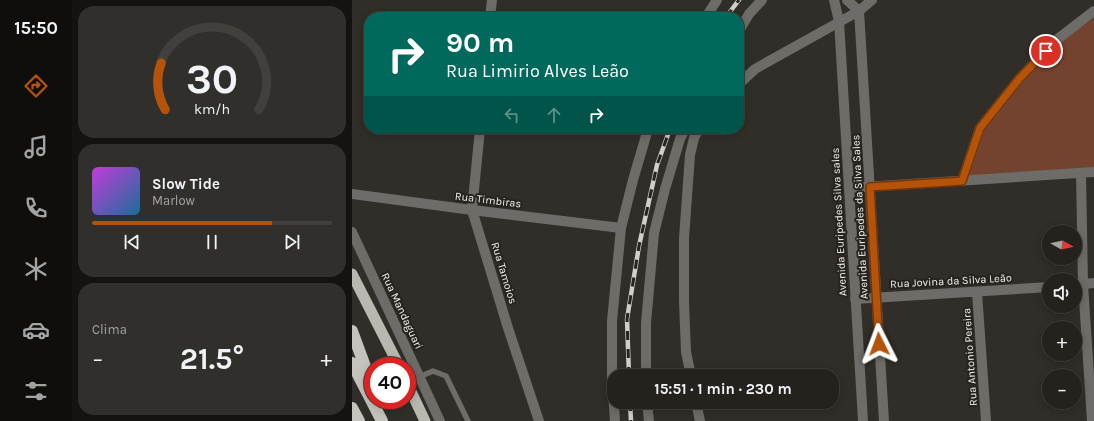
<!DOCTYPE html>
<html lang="pt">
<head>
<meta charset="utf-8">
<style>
  body { margin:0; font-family:Karla,sans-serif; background:#312f2b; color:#f1f3f6; height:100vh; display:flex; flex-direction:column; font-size:15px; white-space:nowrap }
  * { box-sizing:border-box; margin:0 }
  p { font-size:13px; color:#a3a4a4 }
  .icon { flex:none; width:22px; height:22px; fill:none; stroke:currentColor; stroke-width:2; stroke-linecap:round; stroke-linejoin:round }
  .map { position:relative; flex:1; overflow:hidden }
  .details { display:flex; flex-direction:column; gap:6px; padding:6px; background:#141310; width:280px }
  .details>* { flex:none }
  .top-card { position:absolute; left:12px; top:12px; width:380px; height:122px; border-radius:16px; box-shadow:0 2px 10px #0003,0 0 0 1px #423f3c; background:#00695c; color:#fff; overflow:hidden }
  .needle { width:26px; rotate:98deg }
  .controls { position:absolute; left:690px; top:225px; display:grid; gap:8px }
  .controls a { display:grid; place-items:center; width:40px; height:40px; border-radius:50%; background:#25221e; box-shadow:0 2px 10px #0003,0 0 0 1px #423f3c; font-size:20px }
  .speed { position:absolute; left:12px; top:357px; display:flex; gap:8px; font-size:20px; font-weight:700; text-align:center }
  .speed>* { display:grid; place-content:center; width:52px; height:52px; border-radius:50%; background:#25221e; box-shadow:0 2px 10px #0003,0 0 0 1px #423f3c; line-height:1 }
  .speed .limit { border:6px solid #d22; background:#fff; color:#111 }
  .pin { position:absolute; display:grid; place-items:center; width:34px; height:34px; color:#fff; margin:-17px; border:2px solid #fff; border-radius:50%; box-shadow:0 1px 4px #0007 }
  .me { position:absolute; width:44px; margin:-22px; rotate:357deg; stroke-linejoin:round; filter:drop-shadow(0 0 3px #0008) }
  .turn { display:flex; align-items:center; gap:14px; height:84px; padding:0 16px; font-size:18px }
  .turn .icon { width:52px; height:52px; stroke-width:2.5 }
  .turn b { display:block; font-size:28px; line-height:34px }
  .lanes { display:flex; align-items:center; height:38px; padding:0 16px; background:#0003; justify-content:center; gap:20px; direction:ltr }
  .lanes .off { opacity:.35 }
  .big { font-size:30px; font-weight:700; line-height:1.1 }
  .details .card { flex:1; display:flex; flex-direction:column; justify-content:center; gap:6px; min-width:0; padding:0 14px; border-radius:16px; background:#312f2b }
  .details .dial { align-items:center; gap:0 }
  .dial svg { height:104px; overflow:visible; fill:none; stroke:#423f3c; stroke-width:7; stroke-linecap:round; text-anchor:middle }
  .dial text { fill:#f1f3f6; stroke:none }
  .song { display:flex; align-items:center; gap:12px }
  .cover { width:48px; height:48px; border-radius:6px; background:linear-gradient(135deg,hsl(290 70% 55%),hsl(200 70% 35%)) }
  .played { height:4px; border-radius:2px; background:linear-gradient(90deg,#b45309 75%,#423f3c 75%) }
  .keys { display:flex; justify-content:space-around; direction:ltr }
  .heat { display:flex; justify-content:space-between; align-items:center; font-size:22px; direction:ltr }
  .trip { position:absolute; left:255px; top:369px; width:232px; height:40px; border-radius:16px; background:#25221e; box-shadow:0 2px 10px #0003,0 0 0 1px #423f3c; font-weight:700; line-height:40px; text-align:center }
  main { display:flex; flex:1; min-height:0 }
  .tab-bar { display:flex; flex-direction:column; width:72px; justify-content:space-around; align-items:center; background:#0f0e0c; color:#a3a4a4 }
  .tab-bar .icon { width:28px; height:28px }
  .tab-bar .on { color:#b45309 }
  .tab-bar b { font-size:18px; color:#f1f3f6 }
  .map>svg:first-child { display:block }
</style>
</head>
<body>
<main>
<nav class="tab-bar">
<b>15:50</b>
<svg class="icon on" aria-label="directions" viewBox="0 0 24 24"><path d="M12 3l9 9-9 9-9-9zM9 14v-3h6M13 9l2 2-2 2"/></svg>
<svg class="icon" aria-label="music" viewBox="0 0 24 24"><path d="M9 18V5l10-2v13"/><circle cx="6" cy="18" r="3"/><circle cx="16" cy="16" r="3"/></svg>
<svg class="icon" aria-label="phone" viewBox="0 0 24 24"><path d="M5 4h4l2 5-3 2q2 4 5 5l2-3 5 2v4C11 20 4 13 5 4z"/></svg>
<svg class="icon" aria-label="climate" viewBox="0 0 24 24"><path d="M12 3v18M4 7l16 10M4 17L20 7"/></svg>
<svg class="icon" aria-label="car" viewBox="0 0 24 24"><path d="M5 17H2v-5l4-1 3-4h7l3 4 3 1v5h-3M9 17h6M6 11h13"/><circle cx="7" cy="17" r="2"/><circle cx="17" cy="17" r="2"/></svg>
<svg class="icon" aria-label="filters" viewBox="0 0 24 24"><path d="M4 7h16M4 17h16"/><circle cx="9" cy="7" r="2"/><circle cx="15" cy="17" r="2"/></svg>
</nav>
<section class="details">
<div class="card dial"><svg viewBox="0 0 100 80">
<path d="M14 69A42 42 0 1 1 86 69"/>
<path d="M14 69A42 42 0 0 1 11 33" stroke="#b45309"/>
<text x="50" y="56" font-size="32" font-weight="700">30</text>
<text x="50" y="72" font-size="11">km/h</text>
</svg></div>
<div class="card">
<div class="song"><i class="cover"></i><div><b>Slow Tide</b><p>Marlow</p></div></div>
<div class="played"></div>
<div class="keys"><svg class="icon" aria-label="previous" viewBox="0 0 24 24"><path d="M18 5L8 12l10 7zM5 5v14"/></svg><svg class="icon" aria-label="pause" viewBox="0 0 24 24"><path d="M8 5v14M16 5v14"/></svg><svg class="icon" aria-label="next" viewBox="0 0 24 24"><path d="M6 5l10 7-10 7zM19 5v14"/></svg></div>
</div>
<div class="card"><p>Clima</p>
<div class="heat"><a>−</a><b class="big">21.5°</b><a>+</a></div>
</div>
</section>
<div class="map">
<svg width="742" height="421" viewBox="0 0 742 421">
  <rect width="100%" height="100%" fill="#312d28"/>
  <path fill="#74432f" d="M 742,18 L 742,169 L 613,179 L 631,128 L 669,79 L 705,43 Z"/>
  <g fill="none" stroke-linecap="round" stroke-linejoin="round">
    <path stroke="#6d6c69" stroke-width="5.5" d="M 67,377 L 81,371 L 94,376 L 116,421"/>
    <path stroke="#6d6c69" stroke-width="10" d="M 138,17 L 140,0
      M 387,84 L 403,69 L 507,11 L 520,0
      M 128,129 L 120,210 L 156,328 L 187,421
      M 729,173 L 731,284 L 740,421
      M 610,181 L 628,128 L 667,79 L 703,41 L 742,11
      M 497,188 L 742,172
      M 0,194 L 120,210 L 269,228
      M 0,232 L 88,421
      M 723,285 L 742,283
      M 625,292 L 634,421
      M 503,299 L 697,287
      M 339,376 L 334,352 L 332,302 L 332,238 L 338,155 L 342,138 L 347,129
      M 344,402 L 348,421"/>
    <path stroke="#6d6c69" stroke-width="10" d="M 482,0 L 487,21 L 511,421
      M 495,0 L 507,11 L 532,421
      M 354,17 L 365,0
      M 387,31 L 397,14 L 410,0
      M 294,376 L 294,323 L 302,233 L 313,189 L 328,139 L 333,129
      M 295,402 L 297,421
      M 263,421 L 260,377 L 260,321 L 269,228 L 281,180 L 296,129"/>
    <path stroke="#b8b7b0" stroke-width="11" d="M 0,274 L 47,366
      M 55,383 L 73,421"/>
    <path stroke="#c5c3bc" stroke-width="12" d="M 0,331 L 21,388
      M 0,363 L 30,421
      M 0,408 L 7,421"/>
    <defs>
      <path id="rail" d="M 374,17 L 387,0
        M 277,376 L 275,319 L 287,246 L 305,165 L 318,129
        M 278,402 L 279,421"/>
    </defs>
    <use href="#rail" stroke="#d2cfcb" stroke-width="4.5"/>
    <use href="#rail" stroke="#27231e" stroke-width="3" stroke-dasharray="9" stroke-linecap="butt"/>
  </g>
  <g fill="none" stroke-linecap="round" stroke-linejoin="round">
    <defs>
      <path id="route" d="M 527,344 L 518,187 L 610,181 L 628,128 L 667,79 L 694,51"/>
    </defs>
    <use href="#route" stroke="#753606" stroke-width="10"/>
    <use href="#route" stroke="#b45309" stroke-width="7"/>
  </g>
  <g text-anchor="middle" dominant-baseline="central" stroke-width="4" stroke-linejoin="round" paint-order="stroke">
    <g font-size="11" fill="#f5f3ef" stroke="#27231e">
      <text transform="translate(136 200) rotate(7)">Rua Timbiras</text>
      <text transform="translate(508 217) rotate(-93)">Avenida Euripedes da Silva Sales</text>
      <text transform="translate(487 222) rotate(-93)">Avenida Euripedes Silva sales</text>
      <text transform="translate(152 273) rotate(73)">Rua Tamoios</text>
      <text transform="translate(599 281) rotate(-3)">Rua Jovina da Silva Leão</text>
      <text transform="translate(50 311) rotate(65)">Rua Mandaguari</text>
      <text transform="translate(618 357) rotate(-94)">Rua Antonio Pereira</text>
    </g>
  </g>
</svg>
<div class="controls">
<a><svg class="needle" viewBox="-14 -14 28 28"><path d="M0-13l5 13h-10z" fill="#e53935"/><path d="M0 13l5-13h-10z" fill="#a3a4a4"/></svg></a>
<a><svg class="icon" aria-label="sound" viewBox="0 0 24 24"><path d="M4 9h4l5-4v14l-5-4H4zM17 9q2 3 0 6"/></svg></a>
<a>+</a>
<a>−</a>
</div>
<div class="speed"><div class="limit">40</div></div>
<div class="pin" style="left:694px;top:51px;background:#d93025"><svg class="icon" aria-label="arrive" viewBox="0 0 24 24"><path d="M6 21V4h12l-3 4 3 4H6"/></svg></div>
<svg class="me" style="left:527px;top:344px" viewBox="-20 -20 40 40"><path d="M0-17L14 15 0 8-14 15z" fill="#b45309" stroke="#fff" stroke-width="4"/></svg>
<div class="trip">15:51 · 1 min · 230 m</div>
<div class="top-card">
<div class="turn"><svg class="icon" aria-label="right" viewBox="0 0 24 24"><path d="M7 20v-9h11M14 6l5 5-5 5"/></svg><div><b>90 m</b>Rua Limirio Alves Leão</div></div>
<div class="lanes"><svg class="icon off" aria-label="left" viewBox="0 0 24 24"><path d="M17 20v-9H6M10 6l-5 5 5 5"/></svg><svg class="icon off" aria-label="ahead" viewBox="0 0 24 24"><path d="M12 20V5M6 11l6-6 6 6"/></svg><svg class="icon" aria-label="right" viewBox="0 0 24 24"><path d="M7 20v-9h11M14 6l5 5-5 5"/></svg></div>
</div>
</div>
</main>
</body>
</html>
